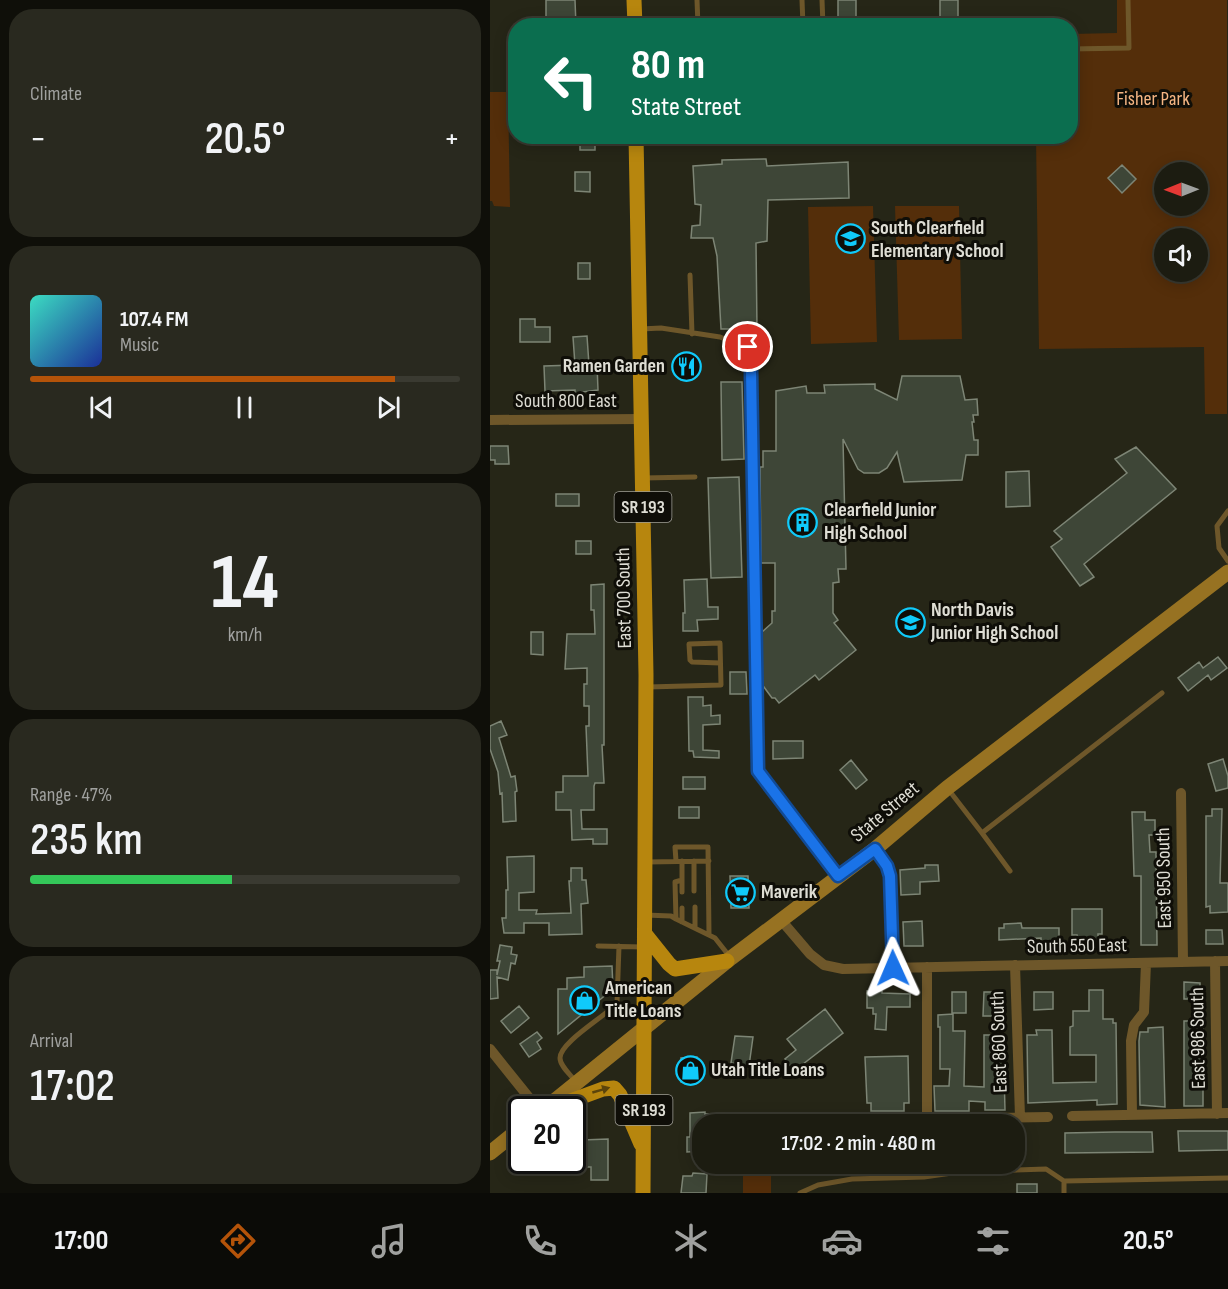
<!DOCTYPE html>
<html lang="en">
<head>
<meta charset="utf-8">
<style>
  body { margin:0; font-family:"Sofia Sans Condensed",sans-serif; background:#29291f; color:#f1f3f6; height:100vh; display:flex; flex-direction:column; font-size:22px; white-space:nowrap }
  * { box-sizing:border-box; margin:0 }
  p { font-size:20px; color:#a0a19f }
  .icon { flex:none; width:33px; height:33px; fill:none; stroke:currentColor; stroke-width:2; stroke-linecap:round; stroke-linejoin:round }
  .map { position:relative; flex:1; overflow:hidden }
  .sheet { display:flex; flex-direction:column; gap:9px; padding:9px; background:#0f0f09; width:490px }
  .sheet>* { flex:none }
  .guide { position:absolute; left:18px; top:18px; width:570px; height:126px; border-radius:24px; box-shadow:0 3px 15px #0003,0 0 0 2px #3a3a31; background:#0b6e4f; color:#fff; overflow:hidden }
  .needle { width:39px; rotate:269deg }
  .buttons { position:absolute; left:664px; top:162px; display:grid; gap:12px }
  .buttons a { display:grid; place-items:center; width:54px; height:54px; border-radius:50%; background:#1c1c11; box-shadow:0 3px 15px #0003,0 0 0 2px #3a3a31; font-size:30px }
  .speed { position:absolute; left:18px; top:1096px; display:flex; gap:12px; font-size:30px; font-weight:700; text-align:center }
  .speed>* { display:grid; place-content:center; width:78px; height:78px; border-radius:50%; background:#1c1c11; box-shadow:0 3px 15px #0003,0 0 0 2px #3a3a31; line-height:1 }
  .speed .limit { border:3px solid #111; border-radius:9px; background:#fff; color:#111 }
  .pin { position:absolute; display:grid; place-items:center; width:51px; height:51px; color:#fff; margin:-26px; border:3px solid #fff; border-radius:50%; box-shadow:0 2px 6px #0007 }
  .me { position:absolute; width:66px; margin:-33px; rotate:359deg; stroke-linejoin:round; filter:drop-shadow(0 0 4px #0008) }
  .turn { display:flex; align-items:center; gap:21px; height:126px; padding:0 24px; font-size:27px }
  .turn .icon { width:78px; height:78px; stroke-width:2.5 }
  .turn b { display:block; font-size:42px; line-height:51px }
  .big { font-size:45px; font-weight:600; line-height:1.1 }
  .sheet .tile { flex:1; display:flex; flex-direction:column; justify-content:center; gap:9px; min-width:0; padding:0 21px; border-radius:24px; background:#29291f }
  .sheet .dial { align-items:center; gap:0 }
  .dial b { font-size:78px; line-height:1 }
  .song { display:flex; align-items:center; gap:18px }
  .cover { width:72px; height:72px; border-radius:9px; background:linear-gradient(135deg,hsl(170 70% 55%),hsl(230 70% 35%)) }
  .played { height:6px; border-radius:3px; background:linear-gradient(90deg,#b45309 85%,#3a3a31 85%) }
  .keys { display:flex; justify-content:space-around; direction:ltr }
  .heat { display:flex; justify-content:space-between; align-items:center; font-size:33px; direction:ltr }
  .charge { height:9px; border-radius:4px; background:linear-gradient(90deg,#34c759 47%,#3a3a31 0) }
  .trip { position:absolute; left:202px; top:1114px; width:333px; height:60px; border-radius:24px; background:#1c1c11; box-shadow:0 3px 15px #0003,0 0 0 2px #3a3a31; font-weight:600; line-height:60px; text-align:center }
  .tab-bar { display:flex; height:96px; justify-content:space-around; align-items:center; background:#0b0b07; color:#a0a19f }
  .tab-bar .icon { width:42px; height:42px }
  .tab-bar .selected { color:#b45309 }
  .tab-bar b { font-size:27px; color:#f1f3f6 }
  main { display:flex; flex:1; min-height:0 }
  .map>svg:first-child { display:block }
</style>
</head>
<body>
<main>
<section class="sheet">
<div class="tile"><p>Climate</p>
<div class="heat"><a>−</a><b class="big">20.5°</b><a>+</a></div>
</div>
<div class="tile">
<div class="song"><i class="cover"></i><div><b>107.4 FM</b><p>Music</p></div></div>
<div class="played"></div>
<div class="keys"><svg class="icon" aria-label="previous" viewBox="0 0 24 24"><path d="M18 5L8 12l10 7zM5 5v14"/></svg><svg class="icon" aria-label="pause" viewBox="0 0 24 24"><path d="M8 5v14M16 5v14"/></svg><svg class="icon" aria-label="next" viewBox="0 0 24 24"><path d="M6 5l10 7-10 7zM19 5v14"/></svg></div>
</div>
<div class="tile dial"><b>14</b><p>km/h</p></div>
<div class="tile"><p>Range · 47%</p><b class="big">235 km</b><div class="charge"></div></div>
<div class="tile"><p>Arrival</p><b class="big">17:02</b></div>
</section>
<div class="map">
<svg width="738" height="1193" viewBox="0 0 738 1193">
  <rect width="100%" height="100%" fill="#262617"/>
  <path fill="#542e0a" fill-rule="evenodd" d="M 627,0 L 737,0 L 737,414 L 715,414 L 714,347 L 549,349 L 546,137 L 580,136 L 581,34 L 627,33 ZM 675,172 L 708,172 L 708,206 L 675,206 ZM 675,238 L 708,238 L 708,272 L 675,272 Z
    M 0,92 L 18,92 L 20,207 L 4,206 L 2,201 L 0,201 Z
    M 383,206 L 387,342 L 321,344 L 318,207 Z
    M 405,206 L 469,206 L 472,339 L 409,340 Z
    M 253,1176 L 281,1176 L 281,1193 L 253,1193 Z"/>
  <path fill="#3e4637" stroke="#7d8575" stroke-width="1.5" d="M 56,0 L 85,0 L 86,26 L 56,26 Z
    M 348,0 L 366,0 L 366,18 L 348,18 Z
    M 450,0 L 468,0 L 468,26 L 450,26 Z
    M 90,136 L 105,136 L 105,150 L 90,150 Z
    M 276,159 L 277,166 L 358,162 L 359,198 L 278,200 L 277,241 L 266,243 L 267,329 L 231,329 L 227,256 L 223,238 L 201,238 L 202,226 L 210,225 L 211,205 L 205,204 L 203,166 L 232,164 L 232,160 Z
    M 632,165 L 646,179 L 632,193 L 618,178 Z
    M 85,172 L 100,172 L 100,192 L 85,191 Z
    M 88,263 L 100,263 L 100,279 L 88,279 Z
    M 30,319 L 45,319 L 45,327 L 60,327 L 60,342 L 30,342 Z
    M 97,336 L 99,365 L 107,364 L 108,390 L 85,393 L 85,390 L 55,391 L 54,366 L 85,365 L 83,337 Z
    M 185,360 L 206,360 L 206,372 L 185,373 Z
    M 412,376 L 470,376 L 475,400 L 487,399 L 488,415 L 483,415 L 484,422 L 482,422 L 484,440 L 488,440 L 488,455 L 476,455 L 472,480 L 414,482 L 407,452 L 397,468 L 389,473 L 374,473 L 368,469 L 353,439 L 356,569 L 348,569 L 349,582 L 343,583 L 343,613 L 348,620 L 344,623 L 366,650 L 329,680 L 325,675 L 289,703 L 285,698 L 282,698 L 271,683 L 271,633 L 282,623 L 282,611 L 285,611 L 285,563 L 271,563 L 270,467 L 273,467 L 273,451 L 286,451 L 286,391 L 316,386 L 317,393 L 335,393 L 334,385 L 385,384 L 385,389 L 407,400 Z
    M 231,382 L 252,382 L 254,459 L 232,460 Z
    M 0,446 L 18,446 L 19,464 L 5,464 L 5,460 L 0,460 Z
    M 646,447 L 686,489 L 594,564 L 604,577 L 590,586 L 561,547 L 572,539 L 564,531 L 637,473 L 625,459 Z
    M 539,471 L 540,506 L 516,507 L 516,472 Z
    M 249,477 L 252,577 L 221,578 L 218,478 Z
    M 66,494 L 89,494 L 89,506 L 66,506 Z
    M 86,541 L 101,541 L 101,554 L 86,554 Z
    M 217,579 L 218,607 L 228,607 L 228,619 L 207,620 L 208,631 L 193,631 L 193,613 L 195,613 L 194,580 Z
    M 114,584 L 114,745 L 112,745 L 114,783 L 105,783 L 104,786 L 104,810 L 91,810 L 92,829 L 117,829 L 117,844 L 103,844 L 103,839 L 82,840 L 81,810 L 66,810 L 66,792 L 73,792 L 73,776 L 98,776 L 96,726 L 99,726 L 99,706 L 94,706 L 94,684 L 97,684 L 97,668 L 75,669 L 77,634 L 105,634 L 104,610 L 101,610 L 101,585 Z
    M 41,632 L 53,632 L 53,655 L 41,654 Z
    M 728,657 L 737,668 L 721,680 L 718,675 L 698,691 L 688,678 L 709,662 L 713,668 Z
    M 240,672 L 256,672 L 257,694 L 240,694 Z
    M 198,697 L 213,697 L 213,706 L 221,705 L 221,716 L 230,715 L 230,724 L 213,725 L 213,750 L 229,751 L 229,758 L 204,757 L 203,751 L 199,751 Z
    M 11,721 L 17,735 L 9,738 L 21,777 L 25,776 L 27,791 L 25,792 L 26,821 L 13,822 L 12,793 L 10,794 L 8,772 L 0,749 L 0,726 Z
    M 283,741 L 313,741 L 313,758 L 283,759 Z
    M 733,759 L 738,776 L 738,788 L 726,791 L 718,764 Z
    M 361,760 L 377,780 L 366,789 L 350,770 Z
    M 193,777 L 215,777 L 215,789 L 193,789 Z
    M 189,807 L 209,807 L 209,818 L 189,818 Z
    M 722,809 L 732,809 L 730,883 L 738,883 L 738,912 L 720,913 L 720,906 L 716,907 L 716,816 L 722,816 Z
    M 642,812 L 655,812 L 655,820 L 665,820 L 665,835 L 659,835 L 660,852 L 666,852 L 667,945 L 651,945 L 651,876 L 644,876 Z
    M 44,856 L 44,892 L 29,893 L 29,910 L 47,910 L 46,914 L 81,913 L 79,881 L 81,881 L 81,868 L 92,868 L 92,880 L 96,880 L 98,903 L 91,904 L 92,934 L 59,935 L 59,923 L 34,923 L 34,933 L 14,933 L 12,918 L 16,918 L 16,890 L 18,890 L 17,857 Z
    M 435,865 L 448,865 L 449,881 L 430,882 L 430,894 L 411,895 L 410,870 L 435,868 Z
    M 240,876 L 258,876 L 259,908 L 241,908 Z
    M 582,909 L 612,909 L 612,934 L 608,934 L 608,942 L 587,942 L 587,935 L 582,935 Z
    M 432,921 L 433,946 L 414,946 L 413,922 Z
    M 531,923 L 532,928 L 569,928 L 569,942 L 551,942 L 551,938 L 509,940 L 509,928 L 514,928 L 514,924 Z
    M 716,930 L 732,930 L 733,944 L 716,944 Z
    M 10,945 L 22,947 L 21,954 L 27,955 L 25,964 L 21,963 L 18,980 L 7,977 L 8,998 L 0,999 L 0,970 L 7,970 L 7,975 L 10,961 L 7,961 Z
    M 122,966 L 123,989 L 68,1034 L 68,989 L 77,989 L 77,978 L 94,977 L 94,967 Z
    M 694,982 L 710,983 L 710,999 L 694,999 Z
    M 599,990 L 613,990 L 613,1019 L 623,1019 L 623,1023 L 626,1023 L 627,1104 L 607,1105 L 607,1100 L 538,1103 L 537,1035 L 547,1035 L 546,1030 L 562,1030 L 563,1083 L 606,1082 L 606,1055 L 580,1055 L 580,1027 L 583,1026 L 583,1011 L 599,1011 Z
    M 377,991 L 392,991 L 392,993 L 420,994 L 420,1007 L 397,1007 L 396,1030 L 385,1029 L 386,1014 L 383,1014 L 383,1008 L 377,1008 Z
    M 462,992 L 476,992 L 476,1013 L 462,1013 Z
    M 494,992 L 507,992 L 507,1016 L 493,1016 Z
    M 544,992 L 563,992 L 563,1009 L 544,1010 Z
    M 29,1006 L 39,1018 L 21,1033 L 11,1021 Z
    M 335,1009 L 353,1033 L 304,1071 L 295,1059 L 306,1050 L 297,1039 Z
    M 463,1014 L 463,1031 L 475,1031 L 474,1086 L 494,1087 L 494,1035 L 513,1035 L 515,1110 L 495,1110 L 495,1102 L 479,1101 L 479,1111 L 445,1111 L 444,1086 L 459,1086 L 460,1069 L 450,1069 L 450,1027 L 448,1027 L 448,1015 Z
    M 694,1021 L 713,1021 L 713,1106 L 694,1106 Z
    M 673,1027 L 675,1107 L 650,1105 L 649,1041 L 650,1032 L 658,1032 L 658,1028 Z
    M 47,1032 L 52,1038 L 47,1042 L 51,1049 L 39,1057 L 30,1044 Z
    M 245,1036 L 263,1037 L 259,1066 L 241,1063 Z
    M 418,1056 L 419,1103 L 414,1103 L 414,1111 L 381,1111 L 381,1103 L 377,1103 L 375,1057 Z
    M 207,1057 L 208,1082 L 191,1082 L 191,1058 Z
    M 215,1112 L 215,1114 L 280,1113 L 280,1125 L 213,1125 L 213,1151 L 197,1152 L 197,1137 L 200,1137 L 200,1113 Z
    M 688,1131 L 738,1131 L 738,1150 L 689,1151 Z
    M 625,1132 L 662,1132 L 663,1152 L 575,1153 L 575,1133 Z
    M 118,1139 L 118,1180 L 101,1180 L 101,1167 L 92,1167 L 92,1140 Z
    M 203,1173 L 217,1174 L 216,1193 L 191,1193 L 193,1176 L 202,1176 Z
    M 527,1184 L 547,1184 L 547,1193 L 527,1193 Z"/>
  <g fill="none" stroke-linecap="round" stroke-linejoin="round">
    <path stroke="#6e572a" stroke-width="5" d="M 207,0 L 208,26
      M 312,0 L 313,26
      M 332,0 L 333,26
      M 580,49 L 639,48 L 638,0
      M 200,275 L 202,334
      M 151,329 L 171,328 L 230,337 L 260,349 L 268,771 L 347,875
      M 153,478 L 205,477
      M 738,511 L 727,526 L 729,548 L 738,561
      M 158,687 L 231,685 L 230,643 L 199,644 L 200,660 L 202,662 L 230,663
      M 458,789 L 492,833
      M 386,850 L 397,866 L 400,876 L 403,968
      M 186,861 L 185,847 L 218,847 L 219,935
      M 204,861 L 204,891
      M 157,862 L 219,861
      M 520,871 L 492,833 L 672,693
      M 192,880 L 192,892
      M 205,907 L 205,928
      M 192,908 L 192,922
      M 155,915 L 181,916 L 186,919 L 225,938 L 240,957
      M 186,919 L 185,882 L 192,880 L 192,861
      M 108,946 L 153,947
      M 85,1081 C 81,1075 70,1066 70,1058 C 70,1042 116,1016 127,1003 L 129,946
      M 310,1193 L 328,1185 L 362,1179 L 434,1177 L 469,1172 L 556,1169 L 574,1181
      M 574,1193 L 574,1181 L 738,1178"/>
    <path stroke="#6e572a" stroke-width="10" d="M 0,420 L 151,419
      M 691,793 L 693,962
      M 291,920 L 320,954 L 334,965 L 353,969 L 738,961
      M 725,961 L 727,1114
      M 525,965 L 530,1117
      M 437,967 L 437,1118
      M 0,1049 L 49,1110
      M 642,1115 L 641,1041 L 644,1025 L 654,1012 L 656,963
      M 582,1116 L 738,1113
      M 493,1118 L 558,1117
      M 379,1119 L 482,1118"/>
    <path stroke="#977222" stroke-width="15" d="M 53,1110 L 241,958 L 385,849 L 457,788 L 738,572
      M 0,1153 L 32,1127"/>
    <path stroke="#b7860e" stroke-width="15" d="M 144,0 L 145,26
      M 146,136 L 156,675 L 153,1193
      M 155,934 L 179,964 L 185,969 L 237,961
      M 56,1110 L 113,1089 L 124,1088 L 130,1095 L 151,1144"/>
  </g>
  <defs><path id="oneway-solid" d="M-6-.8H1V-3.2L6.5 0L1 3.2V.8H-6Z" transform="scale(1.5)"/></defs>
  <use fill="#5b440b" href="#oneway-solid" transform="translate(111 1090) rotate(-16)"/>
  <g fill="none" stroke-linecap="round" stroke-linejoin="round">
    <defs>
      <path id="route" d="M 258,347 L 260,349 L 261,371 L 268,771 L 348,876 L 385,849 L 397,866 L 400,876 L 403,968"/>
    </defs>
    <use href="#route" stroke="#114b97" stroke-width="15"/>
    <use href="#route" stroke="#1a73e8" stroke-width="10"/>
  </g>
  <defs>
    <symbol id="school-ring" viewBox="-11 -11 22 22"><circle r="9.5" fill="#0f0e08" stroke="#10cafa" stroke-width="1.5"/><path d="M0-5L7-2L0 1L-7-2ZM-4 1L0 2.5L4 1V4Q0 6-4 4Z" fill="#10cafa"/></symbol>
    <symbol id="restaurant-ring" viewBox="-11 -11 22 22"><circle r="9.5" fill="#0f0e08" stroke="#10cafa" stroke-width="1.5"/><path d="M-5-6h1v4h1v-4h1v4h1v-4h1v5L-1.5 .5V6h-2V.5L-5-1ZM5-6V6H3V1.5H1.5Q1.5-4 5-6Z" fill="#10cafa"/></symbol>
    <symbol id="building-ring" viewBox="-11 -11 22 22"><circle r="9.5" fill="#0f0e08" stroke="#10cafa" stroke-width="1.5"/><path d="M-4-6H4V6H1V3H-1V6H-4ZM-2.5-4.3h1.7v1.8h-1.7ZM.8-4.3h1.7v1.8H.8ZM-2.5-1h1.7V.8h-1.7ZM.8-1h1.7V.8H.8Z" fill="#10cafa"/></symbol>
    <symbol id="supermarket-ring" viewBox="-11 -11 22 22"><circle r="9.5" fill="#0f0e08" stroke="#10cafa" stroke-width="1.5"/><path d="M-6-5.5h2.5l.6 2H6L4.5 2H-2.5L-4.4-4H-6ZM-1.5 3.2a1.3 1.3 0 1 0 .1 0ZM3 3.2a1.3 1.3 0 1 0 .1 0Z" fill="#10cafa"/></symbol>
    <symbol id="shop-ring" viewBox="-11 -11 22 22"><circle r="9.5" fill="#0f0e08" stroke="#10cafa" stroke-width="1.5"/><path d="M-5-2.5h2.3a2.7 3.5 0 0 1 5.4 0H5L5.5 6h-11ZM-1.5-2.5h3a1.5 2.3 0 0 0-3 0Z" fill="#10cafa"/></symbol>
  </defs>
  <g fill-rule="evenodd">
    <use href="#school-ring" x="344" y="222" width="33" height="33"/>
    <use href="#restaurant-ring" x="180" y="350" width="33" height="33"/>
    <use href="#building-ring" x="296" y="506" width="33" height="33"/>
    <use href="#school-ring" x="404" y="606" width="33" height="33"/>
    <use href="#supermarket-ring" x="234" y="876" width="33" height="33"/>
    <use href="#shop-ring" x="78" y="984" width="33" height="33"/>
    <use href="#shop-ring" x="184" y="1054" width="33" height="33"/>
  </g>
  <g text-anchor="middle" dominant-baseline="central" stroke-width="6" stroke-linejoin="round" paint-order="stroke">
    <g fill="#0f0e08" stroke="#a09f97" stroke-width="1.5">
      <rect x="124.5" y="492" width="57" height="30" rx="4.5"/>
      <rect x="125.5" y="1095" width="57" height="30" rx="4.5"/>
    </g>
    <g font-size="18" font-weight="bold" fill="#deddd4">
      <text x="153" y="507">SR 193</text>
      <text x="154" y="1110">SR 193</text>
    </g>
    <g font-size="20" fill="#f5b583" stroke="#0f0e08">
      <text x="663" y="99">Fisher Park</text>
    </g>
    <g font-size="20" font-weight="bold" fill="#deddd4" stroke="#0f0e08" text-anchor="start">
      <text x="381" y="228">South Clearfield<tspan x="381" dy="23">Elementary School</tspan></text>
      <text x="175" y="366" text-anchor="end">Ramen Garden</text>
      <text x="334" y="510">Clearfield Junior<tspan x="334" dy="23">High School</tspan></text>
      <text x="441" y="610">North Davis<tspan x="441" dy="23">Junior High School</tspan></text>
      <text x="271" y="892">Maverik</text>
      <text x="115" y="988">American<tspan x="115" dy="23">Title Loans</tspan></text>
      <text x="221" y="1070">Utah Title Loans</text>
    </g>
    <g font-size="20" fill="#deddd4" stroke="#0f0e08">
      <text x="76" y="401">South 800 East</text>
      <text transform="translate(134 598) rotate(-91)">East 700 South</text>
      <text transform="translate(395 812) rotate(-40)">State Street</text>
      <text transform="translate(674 878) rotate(-91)">East 950 South</text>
      <text transform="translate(587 946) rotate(-1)">South 550 East</text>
      <text transform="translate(708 1038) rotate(-91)">East 986 South</text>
      <text transform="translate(509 1042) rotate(-92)">East 860 South</text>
    </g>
  </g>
</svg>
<div class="buttons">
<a><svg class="needle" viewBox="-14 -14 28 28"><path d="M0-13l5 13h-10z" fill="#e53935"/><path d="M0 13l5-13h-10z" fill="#a0a19f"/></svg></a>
<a><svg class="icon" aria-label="sound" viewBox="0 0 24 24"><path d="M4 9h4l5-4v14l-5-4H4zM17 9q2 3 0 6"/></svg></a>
</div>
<div class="speed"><div class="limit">20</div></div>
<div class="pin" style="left:258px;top:347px;background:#d93025"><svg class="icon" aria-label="arrive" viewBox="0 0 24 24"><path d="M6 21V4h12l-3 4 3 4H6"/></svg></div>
<svg class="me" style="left:403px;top:968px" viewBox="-20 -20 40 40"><path d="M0-17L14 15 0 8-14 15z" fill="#1a73e8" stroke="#fff" stroke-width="4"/></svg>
<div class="trip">17:02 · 2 min · 480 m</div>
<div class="guide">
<div class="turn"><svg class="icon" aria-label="left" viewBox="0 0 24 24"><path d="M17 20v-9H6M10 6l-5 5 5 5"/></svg><div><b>80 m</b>State Street</div></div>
</div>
</div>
</main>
<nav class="tab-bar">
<b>17:00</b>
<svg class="icon selected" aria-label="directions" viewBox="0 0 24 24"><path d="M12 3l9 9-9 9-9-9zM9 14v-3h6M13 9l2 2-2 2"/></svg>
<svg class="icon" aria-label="music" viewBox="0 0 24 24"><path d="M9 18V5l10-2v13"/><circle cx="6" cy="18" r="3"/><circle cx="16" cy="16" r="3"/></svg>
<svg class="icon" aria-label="phone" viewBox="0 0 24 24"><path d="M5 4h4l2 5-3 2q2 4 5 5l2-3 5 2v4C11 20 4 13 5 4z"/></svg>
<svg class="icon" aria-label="climate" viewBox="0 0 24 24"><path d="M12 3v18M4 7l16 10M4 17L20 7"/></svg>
<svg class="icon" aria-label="car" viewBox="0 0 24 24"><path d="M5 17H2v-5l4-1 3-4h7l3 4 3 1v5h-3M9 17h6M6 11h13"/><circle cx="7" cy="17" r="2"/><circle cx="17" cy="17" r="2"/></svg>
<svg class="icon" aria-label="filters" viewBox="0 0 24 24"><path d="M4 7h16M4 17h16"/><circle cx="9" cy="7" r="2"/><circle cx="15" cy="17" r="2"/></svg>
<b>20.5°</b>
</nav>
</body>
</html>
